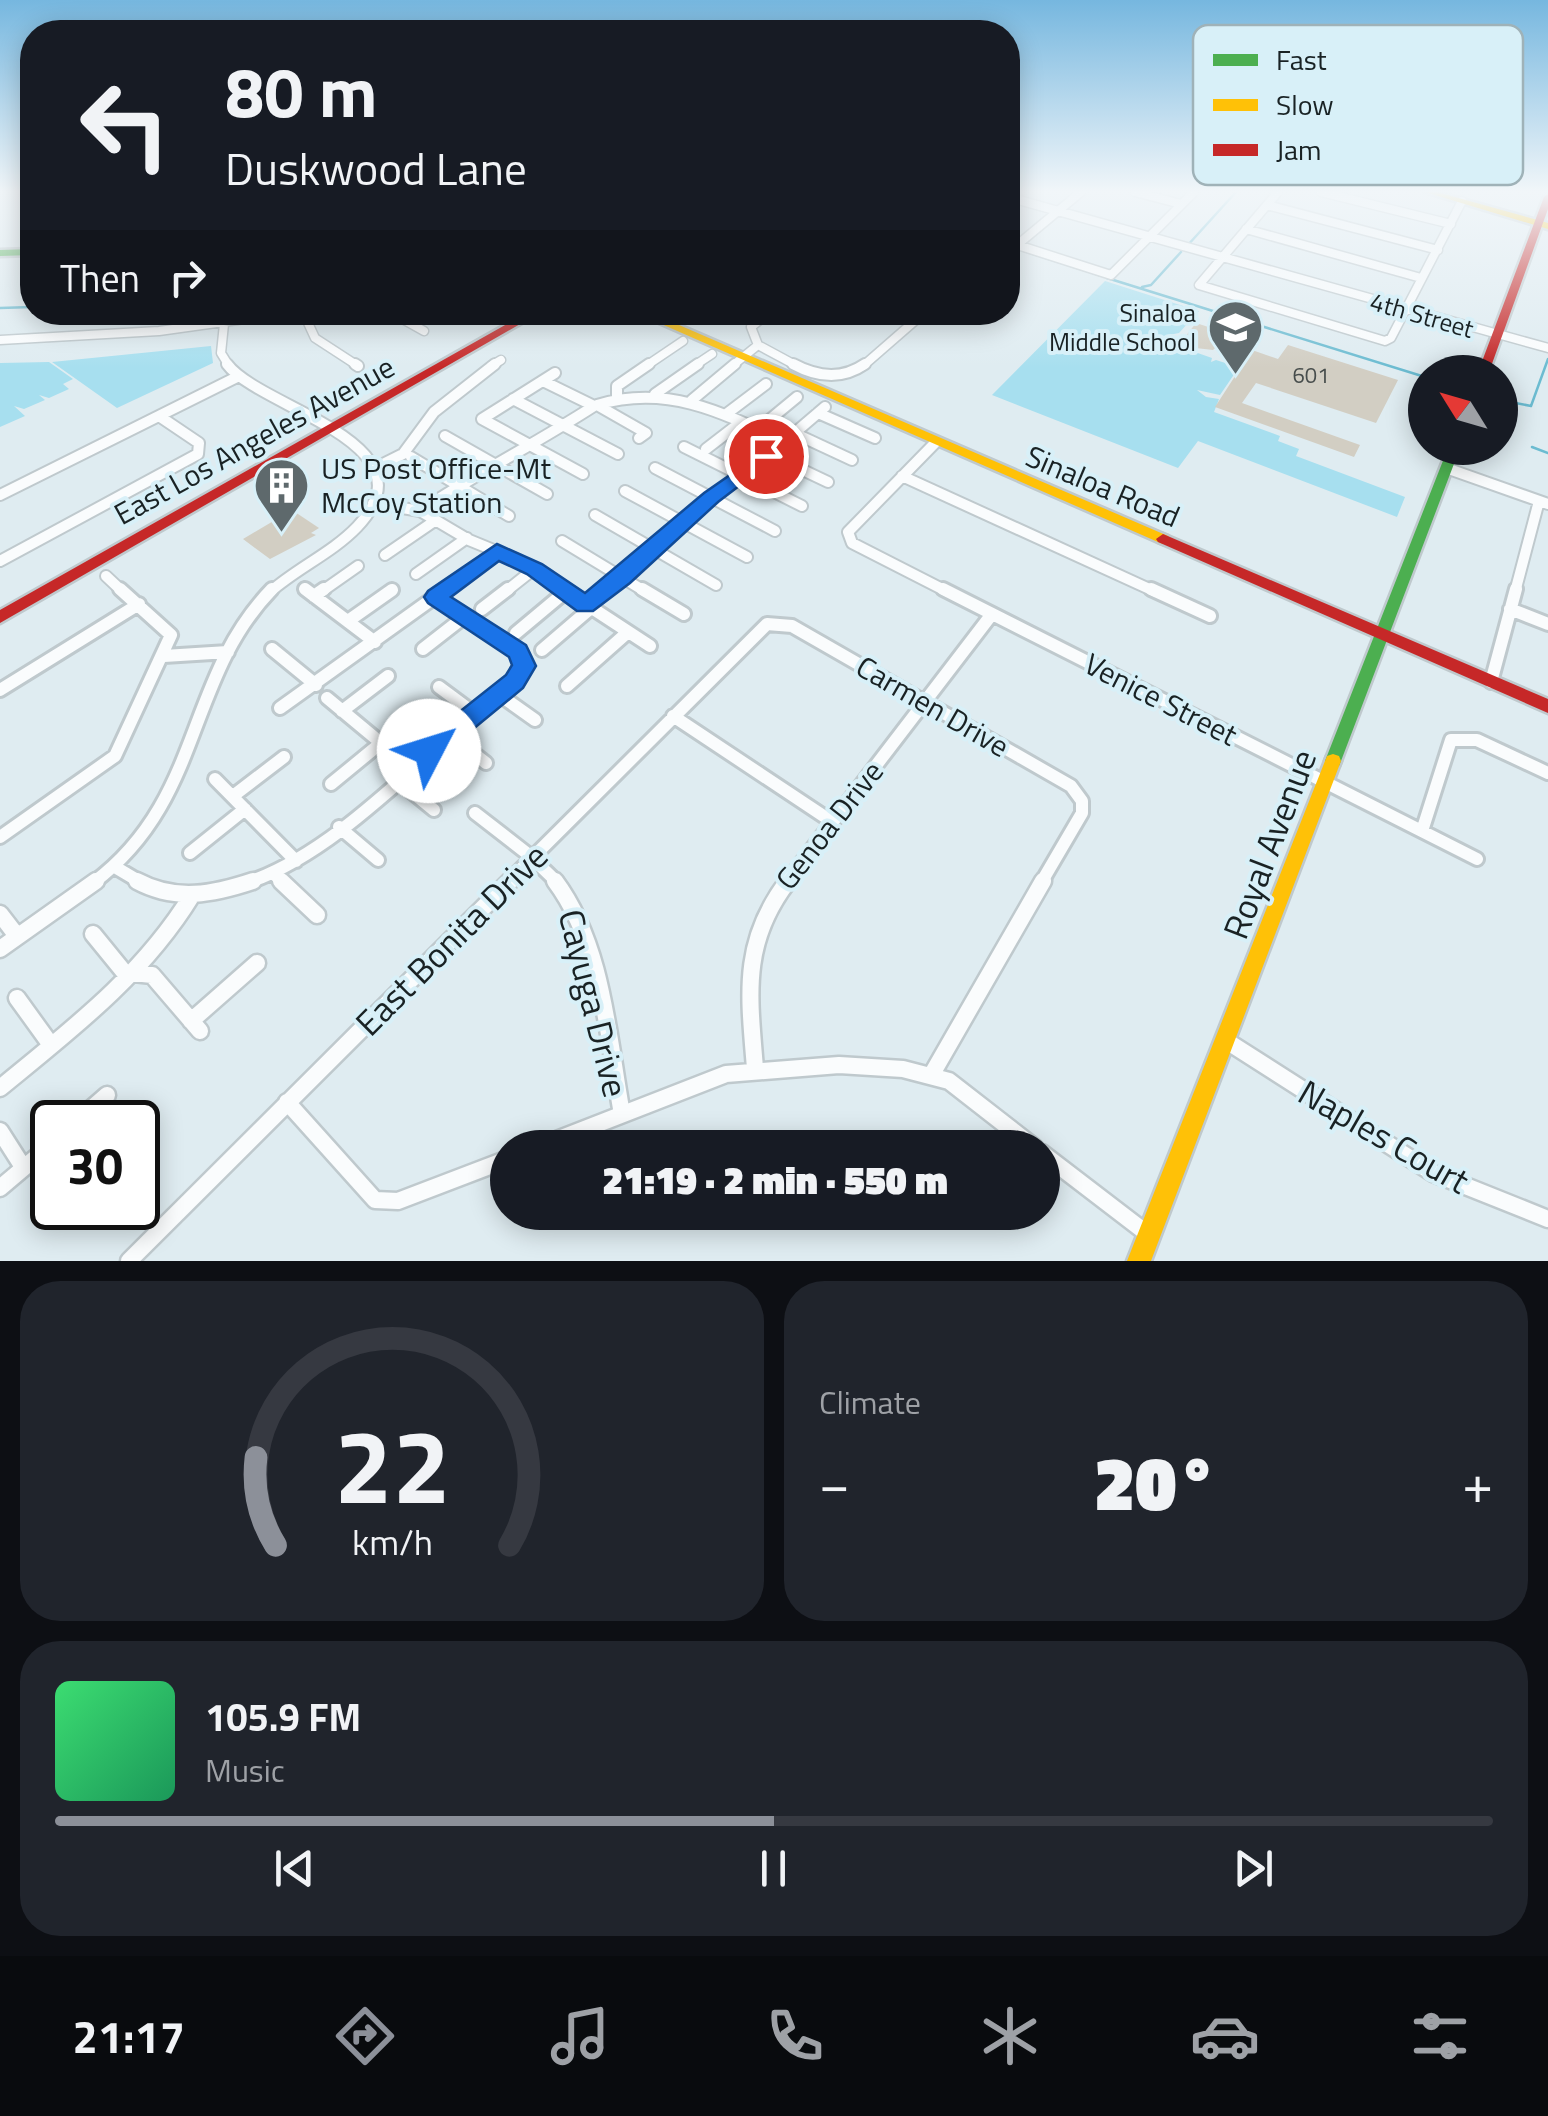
<!DOCTYPE html>
<html lang="en">
<head>
<meta charset="utf-8">
<style>
  body { margin:0; font-family:"Titillium Web",sans-serif; background:#20242c; color:#f1f3f6; height:100vh; display:flex; flex-direction:column; font-size:38px; white-space:nowrap }
  * { box-sizing:border-box; margin:0 }
  p { font-size:32px; color:#9ea1a6 }
  .icon { flex:none; width:55px; height:55px; fill:none; stroke:currentColor; stroke-width:2; stroke-linecap:round; stroke-linejoin:round }
  .map { position:relative; height:1261px; overflow:hidden }
  .side { display:flex; flex-direction:column; gap:20px; padding:20px; background:#0d0f14; flex:1 }
  .side>* { flex:none }
  .hud { position:absolute; left:20px; top:20px; width:1000px; height:305px; border-radius:40px; box-shadow:0 5px 25px #0003; background:#171b24; color:#f1f3f6; overflow:hidden }
  .needle { width:65px; rotate:307deg }
  .controls { position:absolute; left:1408px; top:355px; display:grid; gap:20px }
  .controls a { display:grid; place-items:center; width:110px; height:110px; border-radius:50%; background:#171b24; box-shadow:0 5px 25px #0003; font-size:50px }
  .speed { position:absolute; left:30px; top:1100px; display:flex; gap:20px; font-size:50px; font-weight:700; text-align:center }
  .speed>* { display:grid; place-content:center; width:130px; height:130px; border-radius:50%; background:#171b24; box-shadow:0 5px 25px #0003; line-height:1 }
  .speed .limit { border:5px solid #111; border-radius:15px; background:#fff; color:#111 }
  .pin { position:absolute; display:grid; place-items:center; width:85px; height:85px; color:#fff; margin:-42px; border:5px solid #fff; border-radius:50%; box-shadow:0 2px 10px #0007 }
  .me { position:absolute; width:110px; margin:-55px; rotate:50deg; stroke-linejoin:round; filter:drop-shadow(0 0 8px #0008) }
  .turn { display:flex; align-items:center; gap:35px; height:210px; padding:0 40px; font-size:45px }
  .turn .icon { width:130px; height:130px; stroke-width:2.5 }
  .turn b { display:block; font-size:70px; line-height:85px }
  .then { display:flex; align-items:center; height:95px; padding:0 40px; background:#0003; gap:20px; font-size:38px }
  .big { font-size:75px; font-weight:800; line-height:1.1 }
  .side .tile { flex:1; display:flex; flex-direction:column; justify-content:center; gap:15px; min-width:0; padding:0 35px; border-radius:40px; background:#20242c }
  .side .dial { align-items:center; gap:0 }
  .dial svg { height:260px; overflow:visible; fill:none; stroke:#363941; stroke-width:7; stroke-linecap:round; text-anchor:middle }
  .dial text { fill:#f1f3f6; stroke:none }
  .song { display:flex; align-items:center; gap:30px }
  .cover { width:120px; height:120px; border-radius:15px; background:linear-gradient(135deg,hsl(140 70% 55%),hsl(150 70% 35%)) }
  .played { height:10px; border-radius:5px; background:linear-gradient(90deg,#8c9099 50%,#363941 50%) }
  .keys { display:flex; justify-content:space-around; direction:ltr }
  .heat { display:flex; justify-content:space-between; align-items:center; font-size:55px; direction:ltr }
  .side .tiles { flex:1; display:grid; gap:20px; grid-template-columns:1fr 1fr }
  .tile:last-child { grid-column:span 2 }
  .trip { position:absolute; left:490px; top:1130px; width:570px; height:100px; border-radius:50px; background:#171b24; box-shadow:0 5px 25px #0003; font-weight:800; line-height:100px; text-align:center }
  .dock { display:flex; height:160px; justify-content:space-around; align-items:center; background:#090b0e; color:#9ea1a6 }
  .dock .icon { width:70px; height:70px }
  .dock .active { color:#8c9099 }
  .dock b { font-size:45px; color:#f1f3f6 }
  .map>svg:first-child { display:block }
</style>
</head>
<body>
<div class="map">
<svg width="1548" height="1261" viewBox="0 0 1548 1261">
  <rect width="100%" height="100%" fill="#dfecf1"/>
  <path fill="#a7dfef" d="M 1105,281 L 1199,311 L 1179,333 L 1169,335 L 1172,344 L 1212,358 L 1211,362 L 1216,360 L 1244,369 L 1235,373 L 1220,395 L 1197,390 L 1206,397 L 1219,399 L 1214,412 L 1280,436 L 1278,441 L 1299,449 L 1296,456 L 1405,497 L 1397,517 L 1198,441 L 1178,468 L 992,395 Z
    M 211,346 L 213,363 L 117,408 L 52,362 Z
    M 49,362 L 73,379 L 63,384 L 69,389 L 49,398 L 39,395 L 45,400 L 24,409 L 14,406 L 25,416 L 0,427 L 0,363 Z"/>
  <g fill="none" stroke-linecap="round" stroke-linejoin="round">
    <path stroke="#6cbcd1" stroke-width="2.5" d="M 1008,246 L 1099,275
      M 1187,246 L 1236,192
      M 1107,278 L 1425,377
      M 1142,287 L 1151,285 L 1181,252
      M 0,308 L 32,307
      M 1500,400 L 1531,406 L 1548,359
      M 1532,447 L 1548,453"/>
  </g>
  <path fill="#d2cec3" d="M 1196,323 L 1230,334 L 1213,350 L 1178,346 Z
    M 1288,345 L 1398,380 L 1376,423 L 1256,383 L 1242,403 L 1360,445 L 1354,457 L 1215,407 L 1252,350 L 1278,359 Z
    M 292,510 L 319,528 L 311,533 L 316,535 L 270,559 L 243,539 Z"/>
  <g fill="none" stroke-linecap="round" stroke-linejoin="round">
    <defs>
      <path id="street-far3" d="M 1135,192 L 1181,204
        M 1278,192 L 1199,285 L 1385,341 L 1391,338 L 1462,201
        M 1321,192 L 1451,224
        M 1008,197 L 1548,348
        M 1267,205 L 1438,250
        M 1246,229 L 1421,278
        M 1008,242 L 1111,275 L 1194,192
        M 1017,245 L 1081,192
        M 303,312 L 315,338 L 358,366
        M 390,312 L 424,331
        M 770,312 L 751,327 L 758,345 L 797,366
        M 224,324 L 221,353 L 229,366
        M 0,340 L 159,331 L 294,312
        M 491,366 L 501,360
        M 646,366 L 683,341
        M 694,366 L 712,354
        M 732,366 L 758,345
        M 863,366 L 925,312"/>
      <path id="street-far2" d="M 227,364 C 260,409 438,442 357,527 C 332,553 297,568 270,592
        M 355,364 L 358,366
        M 793,364 C 817,377 842,380 865,364
        M 555,373 L 482,419 L 583,474
        M 543,381 L 594,406
        M 655,394 L 698,364
        M 617,398 L 617,386 L 649,364
        M 513,399 L 618,454
        M 692,400 L 735,364
        M 597,405 C 667,384 722,412 784,442 L 825,407
        M 597,405 L 646,433 L 639,438
        M 818,413 L 875,438
        M 725,415 L 766,384
        M 757,430 L 797,397
        M 794,433 L 852,460
        M 445,436 L 547,494
        M 935,443 L 848,532 L 852,543 L 948,592
        M 684,447 L 802,506
        M 706,449 L 741,422
        M 411,457 L 509,516
        M 375,468 L 403,454 L 434,412 L 495,364
        M 655,468 L 775,531
        M 1446,468 L 1548,504
        M 902,476 L 1156,592
        M 625,491 L 747,557
        M 0,495 L 239,376
        M 373,503 L 420,511 L 469,540 L 518,560 L 566,592
        M 420,511 C 477,473 537,443 594,406
        M 595,515 L 716,585
        M 562,541 L 646,592
        M 385,555 L 436,520
        M 0,561 L 198,454 L 199,443 L 159,416
        M 416,574 L 467,538
        M 106,576 L 123,592
        M 305,589 L 308,592
        M 321,592 L 358,566
        M 442,592 L 497,552
        M 505,592 L 534,569
        M 603,592 L 711,497 L 769,454 L 828,482
        M 1515,592 L 1539,501"/>
      <path id="street-far1" d="M 305,589 L 375,642
        M 563,589 L 650,646
        M 642,589 L 684,614
        M 943,589 L 1477,859
        M 1151,589 L 1210,616
        M 314,596 L 324,589
        M 585,605 L 606,589
        M 482,609 L 508,589
        M 1510,609 L 1548,624
        M 348,621 L 392,590
        M 516,633 L 565,592
        M 272,649 L 316,685
        M 423,649 L 464,617
        M 542,650 L 591,608
        M 164,656 L 228,652
        M 1491,682 L 1516,589
        M 567,686 L 628,632
        M 439,687 L 474,713
        M 0,690 L 139,604
        M 497,693 L 535,720
        M 327,698 L 410,767
        M 280,708 L 446,589
        M 342,711 L 388,676
        M 673,716 L 831,821
        M 449,734 L 486,763
        M 215,779 L 296,861
        M 396,779 L 434,810
        M 331,784 L 381,743
        M 233,796 L 284,757
        M 475,813 L 529,855 L 558,883
        M 339,827 L 378,860
        M 1422,831 L 1451,740 L 1477,740 L 1548,773
        M 0,837 L 115,756 L 171,635 L 120,589
        M 190,853 L 245,809
        M 115,867 L 142,883
        M 274,874 L 284,883
        M 93,883 C 204,800 184,680 272,589
        M 246,883 C 342,852 433,743 515,682 L 524,666 L 518,651 L 435,597
        M 507,883 L 767,624 L 792,626 L 1071,786 L 1082,801 L 1082,813 L 1041,883
        M 786,883 L 992,614"/>
      <path id="street" d="M 137,881 C 176,902 214,894 253,881
        M 281,881 L 317,915
        M 555,881 C 603,945 608,1038 622,1114
        M 0,914 L 17,936
        M 93,934 L 124,972 L 152,975 L 200,1031
        M 0,949 L 96,881
        M 17,998 L 51,1045
        M 191,1021 L 257,963
        M 1225,1040 L 1433,1173 L 1548,1219
        M 755,1068 C 749,995 741,942 788,881
        M 932,1074 L 1043,881
        M 0,1088 C 72,1029 143,975 192,895
        M 287,1102 L 375,1200 L 398,1201 L 508,1159
        M 76,1122 L 107,1095
        M 0,1131 L 23,1167
        M 536,1148 L 726,1074 L 839,1065 L 903,1069 L 949,1081 L 1035,1148
        M 1042,1153 L 1149,1235
        M 0,1188 L 52,1144
        M 129,1261 L 510,881"/>
      <path id="fast" d="M 32,249 L 32,255 L 0,256 L 0,250 Z
        M 1448,448 L 1460,448 L 1341,761 L 1339,766 L 1333,768 L 1327,766 L 1325,761 Z"/>
      <path id="slow" d="M 1425,192 L 1437,192 L 1548,223 L 1548,229 Z
        M 634,312 L 649,312 L 1168,536 L 1170,539 L 1163,544 L 1158,542 Z
        M 1333,754 L 1339,756 L 1341,761 L 1151,1261 L 1127,1261 L 1325,761 L 1327,756 Z"/>
      <path id="jam" d="M 1548,194 L 1548,209 L 1489,372 L 1478,372 L 1544,197 Z
        M 528,312 L 541,312 L 0,623 L 0,610 Z
        M 1163,534 L 1548,699 L 1548,713 L 1158,542 L 1156,539 Z"/>
    </defs>
    <use href="#street-far3" stroke="#bfc9cd" stroke-width="11"/>
    <use href="#street-far2" stroke="#bfc9cd" stroke-width="14"/>
    <use href="#street-far1" stroke="#bfc9cd" stroke-width="18"/>
    <use href="#street" stroke="#bfc9cd" stroke-width="21"/>
    <use href="#fast" stroke="#bfc9cd" stroke-width="5"/>
    <use href="#slow" stroke="#bfc9cd" stroke-width="5"/>
    <use href="#jam" stroke="#bfc9cd" stroke-width="5"/>
    <use href="#street-far3" stroke="#fafcfd" stroke-width="8"/>
    <use href="#street-far2" stroke="#fafcfd" stroke-width="10"/>
    <use href="#street-far1" stroke="#fafcfd" stroke-width="12"/>
    <use href="#street" stroke="#fafcfd" stroke-width="16"/>
    <use href="#fast" fill="#4caf50" fill-rule="evenodd"/>
    <use href="#slow" fill="#ffc107" fill-rule="evenodd"/>
    <use href="#jam" fill="#c62828" fill-rule="evenodd"/>
  </g>
  <linearGradient id="sky" x2="0" y2="1"><stop stop-color="#76b7df"/><stop offset="0.52" stop-color="#f1f6f9"/><stop offset="1" stop-color="#f1f6f9" stop-opacity="0"/></linearGradient>
  <rect width="1548" height="368" fill="url(#sky)"/>
  <path fill="#1a73e8" stroke="#114b97" stroke-width="2.5" d="M 766,450 L 776,456 L 773,460 L 718,502 L 630,583 L 593,611 L 577,611 L 527,574 L 499,561 L 451,597 L 526,645 L 536,666 L 523,688 L 438,758 L 429,762 L 420,758 L 417,751 L 420,743 L 506,675 L 512,665 L 509,657 L 428,603 L 424,597 L 428,591 L 497,544 L 542,564 L 585,593 L 704,493 Z"/>
  <defs>
    <symbol id="school-pin" viewBox="-11 -11 22 30"><path d="M0 17L-7.5 6A9.5 9.5 0 1 1 7.5 6Z" fill="#5e696c" stroke="#d8f0f8"/><path d="M0-5L7-2L0 1L-7-2ZM-4 1L0 2.5L4 1V4Q0 6-4 4Z" fill="#fff"/></symbol>
    <symbol id="building-pin" viewBox="-11 -11 22 30"><path d="M0 17L-7.5 6A9.5 9.5 0 1 1 7.5 6Z" fill="#5e696c" stroke="#d8f0f8"/><path d="M-4-6H4V6H1V3H-1V6H-4ZM-2.5-4.3h1.7v1.8h-1.7ZM.8-4.3h1.7v1.8H.8ZM-2.5-1h1.7V.8h-1.7ZM.8-1h1.7V.8H.8Z" fill="#fff"/></symbol>
  </defs>
  <g fill-rule="evenodd">
    <use href="#school-pin" x="1204" y="296" width="63" height="86"/>
    <use href="#building-pin" x="250" y="454" width="63" height="86"/>
  </g>
  <g text-anchor="middle" dominant-baseline="central" stroke-width="8" stroke-linejoin="round" paint-order="stroke">
    <g font-size="22" fill="#474d4c">
      <text x="1311" y="375">601</text>
    </g>
    <g font-size="25" fill="#192224" stroke="#d8f0f8" text-anchor="end">
      <text x="1196" y="313">Sinaloa<tspan x="1196" dy="29">Middle School</tspan></text>
    </g>
    <g font-size="25" fill="#192224" stroke="#d8f0f8">
      <text transform="translate(1422 315) rotate(16)">4th Street</text>
    </g>
    <g font-size="30" fill="#192224" stroke="#d8f0f8">
      <text transform="translate(254 440) rotate(-29)">East Los Angeles Avenue</text>
      <text transform="translate(1103 486) rotate(23)">Sinaloa Road</text>
      <text transform="translate(1161 699) rotate(27)">Venice Street</text>
      <text transform="translate(933 706) rotate(30)">Carmen Drive</text>
      <text transform="translate(829 825) rotate(-52)">Genoa Drive</text>
    </g>
    <g font-size="30" fill="#192224" stroke="#d8f0f8" text-anchor="start">
      <text x="321" y="468">US Post Office-Mt<tspan x="321" dy="34">McCoy Station</tspan></text>
    </g>
    <g font-size="35" fill="#192224" stroke="#d8f0f8">
      <text transform="translate(1269 844) rotate(-69)">Royal Avenue</text>
      <text transform="translate(451 939) rotate(-45)">East Bonita Drive</text>
      <text transform="translate(594 1003) rotate(76)">Cayuga Drive</text>
      <text transform="translate(1384 1136) rotate(30)">Naples Court</text>
    </g>
  </g>
  <rect x="1193" y="25" width="330" height="160" rx="15" fill="#d8f0f8" stroke="#9fb2b8" stroke-width="2.5"/>
  <rect x="1213" y="54" width="45" height="12" fill="#4caf50"/>
  <rect x="1213" y="99" width="45" height="12" fill="#ffc107"/>
  <rect x="1213" y="144" width="45" height="12" fill="#c62828"/>
  <g font-size="28" fill="#192224">
    <text x="1276" y="70">Fast</text>
    <text x="1276" y="115">Slow</text>
    <text x="1276" y="160">Jam</text>
  </g>
</svg>
<div class="controls">
<a><svg class="needle" viewBox="-14 -14 28 28"><path d="M0-13l5 13h-10z" fill="#e53935"/><path d="M0 13l5-13h-10z" fill="#9ea1a6"/></svg></a>
</div>
<div class="speed"><div class="limit">30</div></div>
<div class="pin" style="left:766px;top:456px;background:#d93025"><svg class="icon" aria-label="arrive" viewBox="0 0 24 24"><path d="M6 21V4h12l-3 4 3 4H6"/></svg></div>
<svg class="me" style="left:429px;top:751px" viewBox="-20 -20 40 40"><circle r="19" fill="#fff"/><path d="M0-13L10 11 0 6-10 11z" fill="#1a73e8"/></svg>
<div class="trip">21:19 · 2 min · 550 m</div>
<div class="hud">
<div class="turn"><svg class="icon" aria-label="left" viewBox="0 0 24 24"><path d="M17 20v-9H6M10 6l-5 5 5 5"/></svg><div><b>80 m</b>Duskwood Lane</div></div>
<div class="then">Then<svg class="icon" aria-label="right" viewBox="0 0 24 24"><path d="M7 20v-9h11M14 6l5 5-5 5"/></svg></div>
</div>
</div>
<section class="side">
<div class="tiles">
<div class="tile dial"><svg viewBox="0 0 100 80">
<path d="M14 69A42 42 0 1 1 86 69"/>
<path d="M14 69A42 42 0 0 1 8 42" stroke="#8c9099"/>
<text x="50" y="56" font-size="32" font-weight="700">22</text>
<text x="50" y="72" font-size="11">km/h</text>
</svg></div>
<div class="tile"><p>Climate</p>
<div class="heat"><a>−</a><b class="big">20°</b><a>+</a></div>
</div>
<div class="tile">
<div class="song"><i class="cover"></i><div><b>105.9 FM</b><p>Music</p></div></div>
<div class="played"></div>
<div class="keys"><svg class="icon" aria-label="previous" viewBox="0 0 24 24"><path d="M18 5L8 12l10 7zM5 5v14"/></svg><svg class="icon" aria-label="pause" viewBox="0 0 24 24"><path d="M8 5v14M16 5v14"/></svg><svg class="icon" aria-label="next" viewBox="0 0 24 24"><path d="M6 5l10 7-10 7zM19 5v14"/></svg></div>
</div>
</div>
</section>
<nav class="dock">
<b>21:17</b>
<svg class="icon active" aria-label="directions" viewBox="0 0 24 24"><path d="M12 3l9 9-9 9-9-9zM9 14v-3h6M13 9l2 2-2 2"/></svg>
<svg class="icon" aria-label="music" viewBox="0 0 24 24"><path d="M9 18V5l10-2v13"/><circle cx="6" cy="18" r="3"/><circle cx="16" cy="16" r="3"/></svg>
<svg class="icon" aria-label="phone" viewBox="0 0 24 24"><path d="M5 4h4l2 5-3 2q2 4 5 5l2-3 5 2v4C11 20 4 13 5 4z"/></svg>
<svg class="icon" aria-label="climate" viewBox="0 0 24 24"><path d="M12 3v18M4 7l16 10M4 17L20 7"/></svg>
<svg class="icon" aria-label="car" viewBox="0 0 24 24"><path d="M5 17H2v-5l4-1 3-4h7l3 4 3 1v5h-3M9 17h6M6 11h13"/><circle cx="7" cy="17" r="2"/><circle cx="17" cy="17" r="2"/></svg>
<svg class="icon" aria-label="filters" viewBox="0 0 24 24"><path d="M4 7h16M4 17h16"/><circle cx="9" cy="7" r="2"/><circle cx="15" cy="17" r="2"/></svg>
</nav>
</body>
</html>
